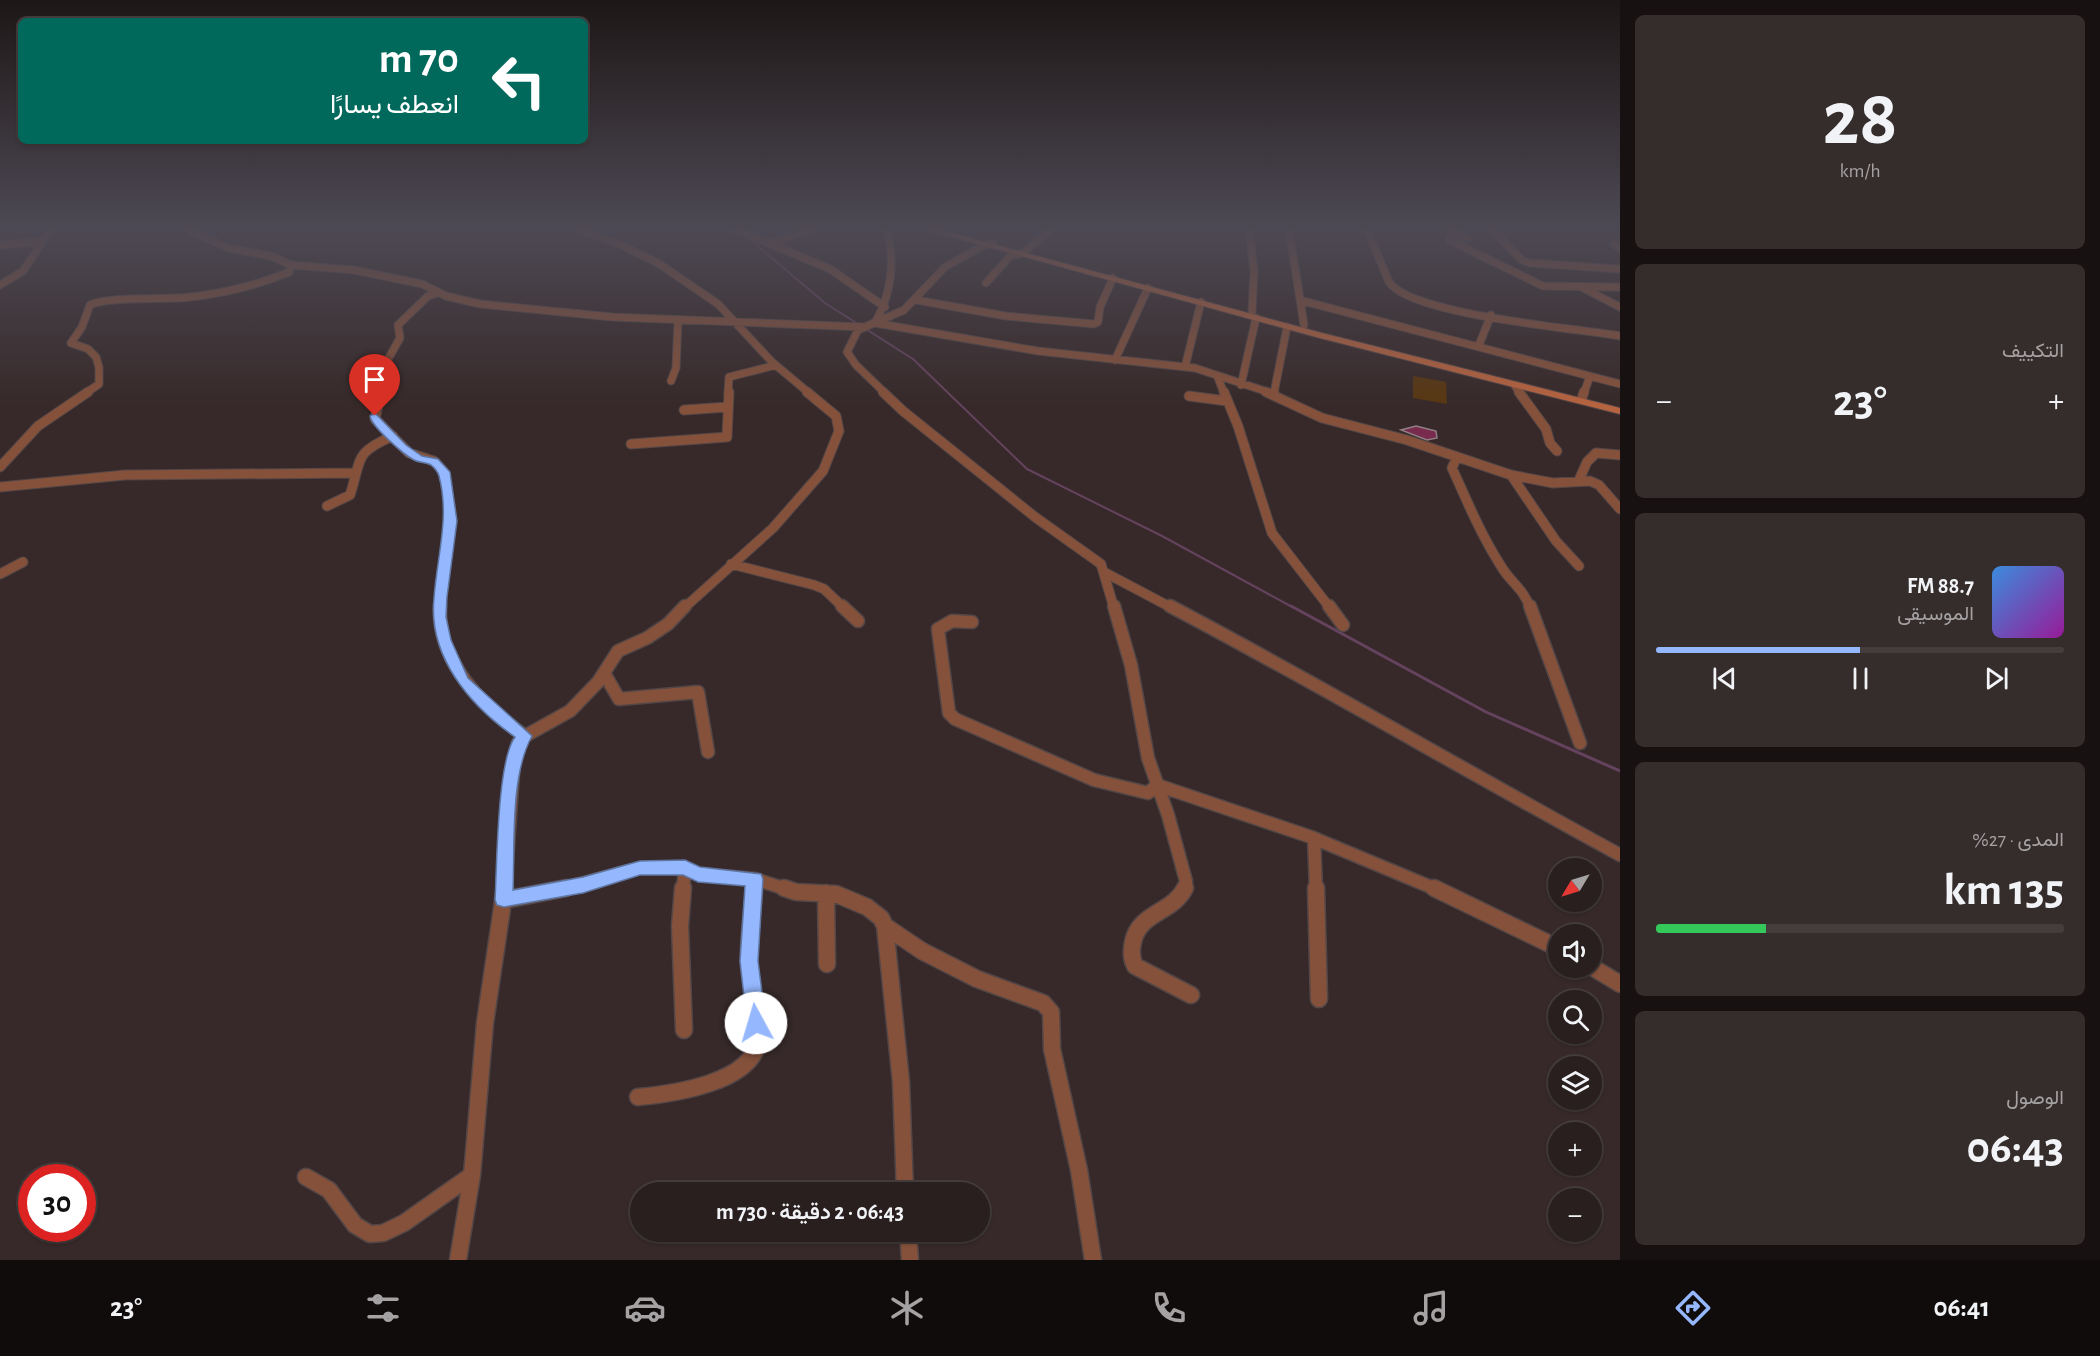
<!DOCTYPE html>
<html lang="ar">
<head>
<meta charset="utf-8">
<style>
  body { margin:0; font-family:"Alegreya Sans",Vazirmatn,sans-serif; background:#352c2c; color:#f1f3f6; direction:rtl; height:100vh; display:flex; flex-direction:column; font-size:22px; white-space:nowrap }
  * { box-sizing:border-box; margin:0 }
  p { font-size:20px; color:#a5a2a4 }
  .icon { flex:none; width:33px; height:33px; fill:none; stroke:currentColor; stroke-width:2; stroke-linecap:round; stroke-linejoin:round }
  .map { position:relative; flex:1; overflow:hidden; direction:ltr }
  .drawer { display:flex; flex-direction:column; gap:15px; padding:15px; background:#171111; width:480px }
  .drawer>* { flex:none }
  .banner { position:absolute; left:18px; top:18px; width:570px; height:126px; border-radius:9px; box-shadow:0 2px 4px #0004,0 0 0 2px #453d3d; direction:rtl; background:#00695c; color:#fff; overflow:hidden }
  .needle { width:39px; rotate:232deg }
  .tools { position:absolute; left:1548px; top:858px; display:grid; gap:12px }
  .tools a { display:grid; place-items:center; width:54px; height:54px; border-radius:50%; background:#291f1f; box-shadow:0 2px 4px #0004,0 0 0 2px #453d3d; font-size:30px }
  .speed { position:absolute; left:18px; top:1164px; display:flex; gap:12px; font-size:30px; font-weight:700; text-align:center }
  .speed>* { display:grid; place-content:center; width:78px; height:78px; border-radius:50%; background:#291f1f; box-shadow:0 2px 4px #0004,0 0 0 2px #453d3d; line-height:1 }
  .speed .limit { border:9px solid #d22; background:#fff; color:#111 }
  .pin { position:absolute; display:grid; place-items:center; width:51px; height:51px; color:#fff; margin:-62px -26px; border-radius:50% 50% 50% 0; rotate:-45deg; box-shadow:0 0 6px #0007 }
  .pin .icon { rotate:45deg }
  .me { position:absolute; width:66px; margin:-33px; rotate:354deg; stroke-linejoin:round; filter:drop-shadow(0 0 4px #0008) }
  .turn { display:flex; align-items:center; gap:21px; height:126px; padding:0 30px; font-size:27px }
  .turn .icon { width:78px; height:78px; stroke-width:2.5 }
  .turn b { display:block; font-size:42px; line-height:51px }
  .big { font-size:45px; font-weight:600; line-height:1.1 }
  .drawer .widget { flex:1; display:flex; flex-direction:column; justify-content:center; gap:9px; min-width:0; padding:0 21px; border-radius:9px; background:#352c2c }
  .drawer .dial { align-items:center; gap:0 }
  .dial b { font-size:78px; line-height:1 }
  .song { display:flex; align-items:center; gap:18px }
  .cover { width:72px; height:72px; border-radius:9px; background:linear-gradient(135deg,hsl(210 70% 55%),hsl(300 70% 35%)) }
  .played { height:6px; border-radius:3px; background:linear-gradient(90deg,#94b7fd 50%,#453d3d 50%) }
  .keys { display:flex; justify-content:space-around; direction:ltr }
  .heat { display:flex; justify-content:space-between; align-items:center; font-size:33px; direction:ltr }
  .charge { height:9px; border-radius:4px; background:linear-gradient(90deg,#34c759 27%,#453d3d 0) }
  .trip { position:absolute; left:630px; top:1182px; width:360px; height:60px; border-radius:30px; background:#291f1f; box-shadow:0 2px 4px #0004,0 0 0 2px #453d3d; font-weight:600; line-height:60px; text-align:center; direction:rtl }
  .tab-bar { display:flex; height:96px; justify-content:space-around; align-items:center; background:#100c0c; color:#a5a2a4 }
  .tab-bar .icon { width:42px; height:42px }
  .tab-bar .on { color:#94b7fd }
  .tab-bar b { font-size:27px; color:#f1f3f6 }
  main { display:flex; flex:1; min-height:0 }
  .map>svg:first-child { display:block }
</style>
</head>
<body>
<main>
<section class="drawer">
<div class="widget dial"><b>28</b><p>km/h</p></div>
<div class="widget"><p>التكييف</p>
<div class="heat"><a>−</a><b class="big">23°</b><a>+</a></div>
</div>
<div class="widget">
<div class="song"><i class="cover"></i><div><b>88.7 FM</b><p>الموسيقى</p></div></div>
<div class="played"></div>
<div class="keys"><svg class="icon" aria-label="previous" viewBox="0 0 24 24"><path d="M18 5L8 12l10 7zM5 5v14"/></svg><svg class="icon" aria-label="pause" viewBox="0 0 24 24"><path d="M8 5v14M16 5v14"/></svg><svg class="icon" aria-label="next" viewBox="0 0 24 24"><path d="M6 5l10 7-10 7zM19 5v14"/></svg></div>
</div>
<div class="widget"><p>المدى · 27%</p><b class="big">135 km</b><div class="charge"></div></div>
<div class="widget"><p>الوصول</p><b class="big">06:43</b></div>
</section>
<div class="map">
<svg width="1620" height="1260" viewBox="0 0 1620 1260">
  <rect width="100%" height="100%" fill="#372929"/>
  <path fill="#583712" d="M 1413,376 L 1446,382 L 1447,404 L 1413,398 Z"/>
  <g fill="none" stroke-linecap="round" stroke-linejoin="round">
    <path stroke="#65435f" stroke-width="2" d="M 747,237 L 825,303 L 913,359 L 1027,469 L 1162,536 L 1294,608"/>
    <path stroke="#65435f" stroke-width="3" d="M 1291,606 L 1486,712 L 1620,771"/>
  </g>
  <path fill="#782b4c" stroke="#907f85" stroke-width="1.5" d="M 1416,426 L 1436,431 L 1437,438 L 1427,440 L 1401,430 Z"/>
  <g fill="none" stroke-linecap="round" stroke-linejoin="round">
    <defs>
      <path id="street-far3" d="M 187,229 L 228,248 L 271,256 L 291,265 L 354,270 L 422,284 L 446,296 L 480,304 L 612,317 L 864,327
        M 578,229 L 619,244 L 658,263 L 718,304 L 772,362 L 809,393
        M 735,229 L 830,269 L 885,307
        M 887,229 C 895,263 892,292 875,323 L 1038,351 L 1195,368 L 1271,393
        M 1249,229 L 1254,271 L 1252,312
        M 1289,229 L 1304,325
        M 1367,229 L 1389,282 C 1411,315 1575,328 1620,336
        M 1448,229 L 1468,238 L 1449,240 L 1543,286 L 1620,287
        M 1492,229 L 1522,260 L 1530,263 L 1620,269
        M 771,243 L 813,229
        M 1614,244 L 1620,248
        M 0,245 L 43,241
        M 1014,255 L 1023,253 L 1051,229
        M 986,283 L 1012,254
        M 0,285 L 23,271 L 51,229
        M 1581,287 L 1620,307
        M 916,300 L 1006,316 L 1094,324 L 1098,322 L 1100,307 L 1113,278
        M 1303,301 L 1620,384
        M 1479,345 L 1491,315
        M 1115,360 L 1148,288
        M 1185,367 L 1201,302
        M 1218,378 L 1224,393
        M 671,381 L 676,368 L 678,320
        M 1241,385 L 1256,318
        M 1515,386 L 1520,393
        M 86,393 L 99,384 L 99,367 L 96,357 L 88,349 L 71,343 L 82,327 L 90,305 C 106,296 167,300 191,297 C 224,293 258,285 289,272 L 291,265
        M 380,393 L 387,361 L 400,338 L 398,325 L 428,296 L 438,293
        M 728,393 L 729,377 L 776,365
        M 885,393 L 856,365 L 847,352 L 858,330 L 904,310 L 945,267 L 982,246 L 993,243
        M 1274,393 L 1287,327
        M 1584,393 L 1590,376"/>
      <path id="street-far2" d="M 381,392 L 375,419 L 409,453 L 434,461 L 444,472 L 451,521 L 439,608
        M 883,392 L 903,411 L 1035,517 L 1101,564 L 1114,608
        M 1224,392 L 1238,426 L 1272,533 L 1330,608
        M 1266,392 L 1322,418 L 1407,440 L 1511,475 L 1553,483 L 1590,481 L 1599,485 L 1620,509
        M 1519,392 L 1546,429 L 1550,443 L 1557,451
        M 1274,394 L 1274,392
        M 1189,396 L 1227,401
        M 1582,398 L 1584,392
        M 684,410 L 728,407
        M 631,444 L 727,437 L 729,392
        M 1457,457 L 1452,468 C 1467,501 1481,535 1501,566 C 1510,582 1524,589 1530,608
        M 0,467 L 38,426 L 88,392
        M 1511,475 L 1556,541 L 1579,566
        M 1579,480 L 1587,462 L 1596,453 L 1620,455
        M 0,487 L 125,475 L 355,473
        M 327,506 L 350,495 C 362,459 353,453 393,436
        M 731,564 L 814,585 L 824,589 L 844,608
        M 1104,572 L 1172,608
        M 0,574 L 23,562
        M 684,608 L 773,528 L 823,471 L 839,431 L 836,416 L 807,392"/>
      <path id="street-far1" d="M 440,606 C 437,662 483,707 525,736 L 518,743 L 514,758 L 505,890
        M 842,606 L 858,621
        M 1114,606 L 1131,665 L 1148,758 L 1168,815 L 1186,881 L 1185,890
        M 1170,606 C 1322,686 1469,773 1620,855
        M 1329,606 L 1343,625
        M 1530,606 L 1580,743
        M 972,622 L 952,621 L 938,629 L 949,713 L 955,719 L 1094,780 L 1148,793 L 1157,785
        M 604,673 L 619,699 L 698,692 L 708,752
        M 525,736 L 570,711 L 598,682 L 618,651 L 647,638 L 668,624 L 685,606
        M 1157,785 L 1311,837 L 1438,890
        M 1314,838 L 1316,890
        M 558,890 L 640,868 L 685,868 L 698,874 L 755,879 L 789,890
        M 683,890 L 685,868
        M 754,890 L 755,879"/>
      <path id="street" d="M 683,888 L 680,926 L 684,1030
        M 784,888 L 796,892 L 836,894 L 867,907 L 881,918 L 885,926 L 922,951 L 977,979 L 1043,1003 L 1051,1012 L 1052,1049 L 1079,1170 L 1093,1260
        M 1185,888 C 1173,913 1139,912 1133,942 C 1131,951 1131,958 1135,966 L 1191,995
        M 1316,888 L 1319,999
        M 1434,888 L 1558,948
        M 826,893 L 827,964
        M 504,900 L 566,888
        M 885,926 L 901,1082 L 905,1192
        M 1592,967 L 1620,984
        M 638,1097 C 671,1094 755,1083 758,1039 C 760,1014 750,987 749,962 C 748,937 753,912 754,888
        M 306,1177 L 329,1190 L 355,1225 L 370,1234 L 383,1233 L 404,1223 L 472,1175
        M 908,1232 L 910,1260
        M 458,1260 L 472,1175 L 485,1023 L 505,888"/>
      <path id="secondary" d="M 923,229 L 937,229 L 1322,333 L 1620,408 L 1620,414 L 1316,337 Z"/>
    </defs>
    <use href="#street-far3" stroke="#534646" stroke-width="9"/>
    <use href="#street-far2" stroke="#534646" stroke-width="11"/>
    <use href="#street-far1" stroke="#534646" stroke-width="15"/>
    <use href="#street" stroke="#534646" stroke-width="19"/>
    <use href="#secondary" stroke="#534646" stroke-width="2"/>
    <use href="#street-far3" stroke="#85513b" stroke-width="7"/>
    <use href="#street-far2" stroke="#85513b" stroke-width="9"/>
    <use href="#street-far1" stroke="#85513b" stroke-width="12"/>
    <use href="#street" stroke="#85513b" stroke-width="16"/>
    <use href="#secondary" fill="#b6633f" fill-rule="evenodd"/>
  </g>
  <linearGradient id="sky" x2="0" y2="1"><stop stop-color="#1e1717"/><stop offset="0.56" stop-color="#4d4954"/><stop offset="1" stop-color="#4d4954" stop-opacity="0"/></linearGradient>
  <rect width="1620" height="406" fill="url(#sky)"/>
  <path fill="#94b7fd" stroke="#6077a4" stroke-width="1.5" d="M 375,413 L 406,445 L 422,456 L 438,459 L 450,472 L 457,521 L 447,597 L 446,617 L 451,640 L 468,678 L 532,736 C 510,776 515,844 513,890 L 583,877 L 640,861 L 685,860 L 700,867 L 761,874 L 763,879 L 758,961 L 766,1023 L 763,1029 L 756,1032 L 750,1029 L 747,1023 L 740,961 L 745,886 L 698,882 L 683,875 L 640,875 L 583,893 L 504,907 L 497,905 L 495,900 C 497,866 497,761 515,737 C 469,705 428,656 434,598 C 437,556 450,517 439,476 C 438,472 434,467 431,465 C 426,462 419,463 414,460 C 403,454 372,427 370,416 Z"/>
</svg>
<div class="tools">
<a><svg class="needle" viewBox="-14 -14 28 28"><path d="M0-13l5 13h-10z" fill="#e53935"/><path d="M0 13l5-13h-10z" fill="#a5a2a4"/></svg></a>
<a><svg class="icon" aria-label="sound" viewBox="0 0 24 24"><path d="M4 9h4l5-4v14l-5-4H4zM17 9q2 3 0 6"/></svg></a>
<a><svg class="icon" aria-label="search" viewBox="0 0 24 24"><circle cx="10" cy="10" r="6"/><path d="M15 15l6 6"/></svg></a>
<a><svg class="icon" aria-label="layers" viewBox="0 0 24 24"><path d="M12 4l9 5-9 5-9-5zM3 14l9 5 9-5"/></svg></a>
<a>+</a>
<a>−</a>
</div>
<div class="speed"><div class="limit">30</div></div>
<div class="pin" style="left:375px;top:416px;background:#d93025"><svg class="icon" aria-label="arrive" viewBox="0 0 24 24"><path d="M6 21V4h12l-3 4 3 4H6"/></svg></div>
<svg class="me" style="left:756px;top:1023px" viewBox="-20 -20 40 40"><circle r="19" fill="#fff"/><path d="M0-13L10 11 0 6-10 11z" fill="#94b7fd"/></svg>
<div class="trip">06:43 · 2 دقيقة · 730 m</div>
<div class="banner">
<div class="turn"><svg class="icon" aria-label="left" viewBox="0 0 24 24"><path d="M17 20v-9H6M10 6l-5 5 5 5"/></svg><div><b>70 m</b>انعطف يسارًا</div></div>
</div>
</div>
</main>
<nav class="tab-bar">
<b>06:41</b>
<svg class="icon on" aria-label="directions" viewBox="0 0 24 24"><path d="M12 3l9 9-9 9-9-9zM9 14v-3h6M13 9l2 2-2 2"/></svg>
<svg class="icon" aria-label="music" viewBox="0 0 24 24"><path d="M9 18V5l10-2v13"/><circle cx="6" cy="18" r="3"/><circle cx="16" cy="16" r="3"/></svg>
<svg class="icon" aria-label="phone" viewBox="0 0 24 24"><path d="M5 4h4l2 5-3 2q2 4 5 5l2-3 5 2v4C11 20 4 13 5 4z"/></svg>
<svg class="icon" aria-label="climate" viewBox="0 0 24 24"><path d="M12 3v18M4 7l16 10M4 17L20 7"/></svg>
<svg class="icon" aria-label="car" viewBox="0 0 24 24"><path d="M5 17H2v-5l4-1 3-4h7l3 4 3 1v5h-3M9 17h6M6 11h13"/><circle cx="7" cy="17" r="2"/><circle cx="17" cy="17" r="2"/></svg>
<svg class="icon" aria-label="filters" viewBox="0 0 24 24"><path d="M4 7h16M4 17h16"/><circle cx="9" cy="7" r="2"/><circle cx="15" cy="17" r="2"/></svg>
<b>23°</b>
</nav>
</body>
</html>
